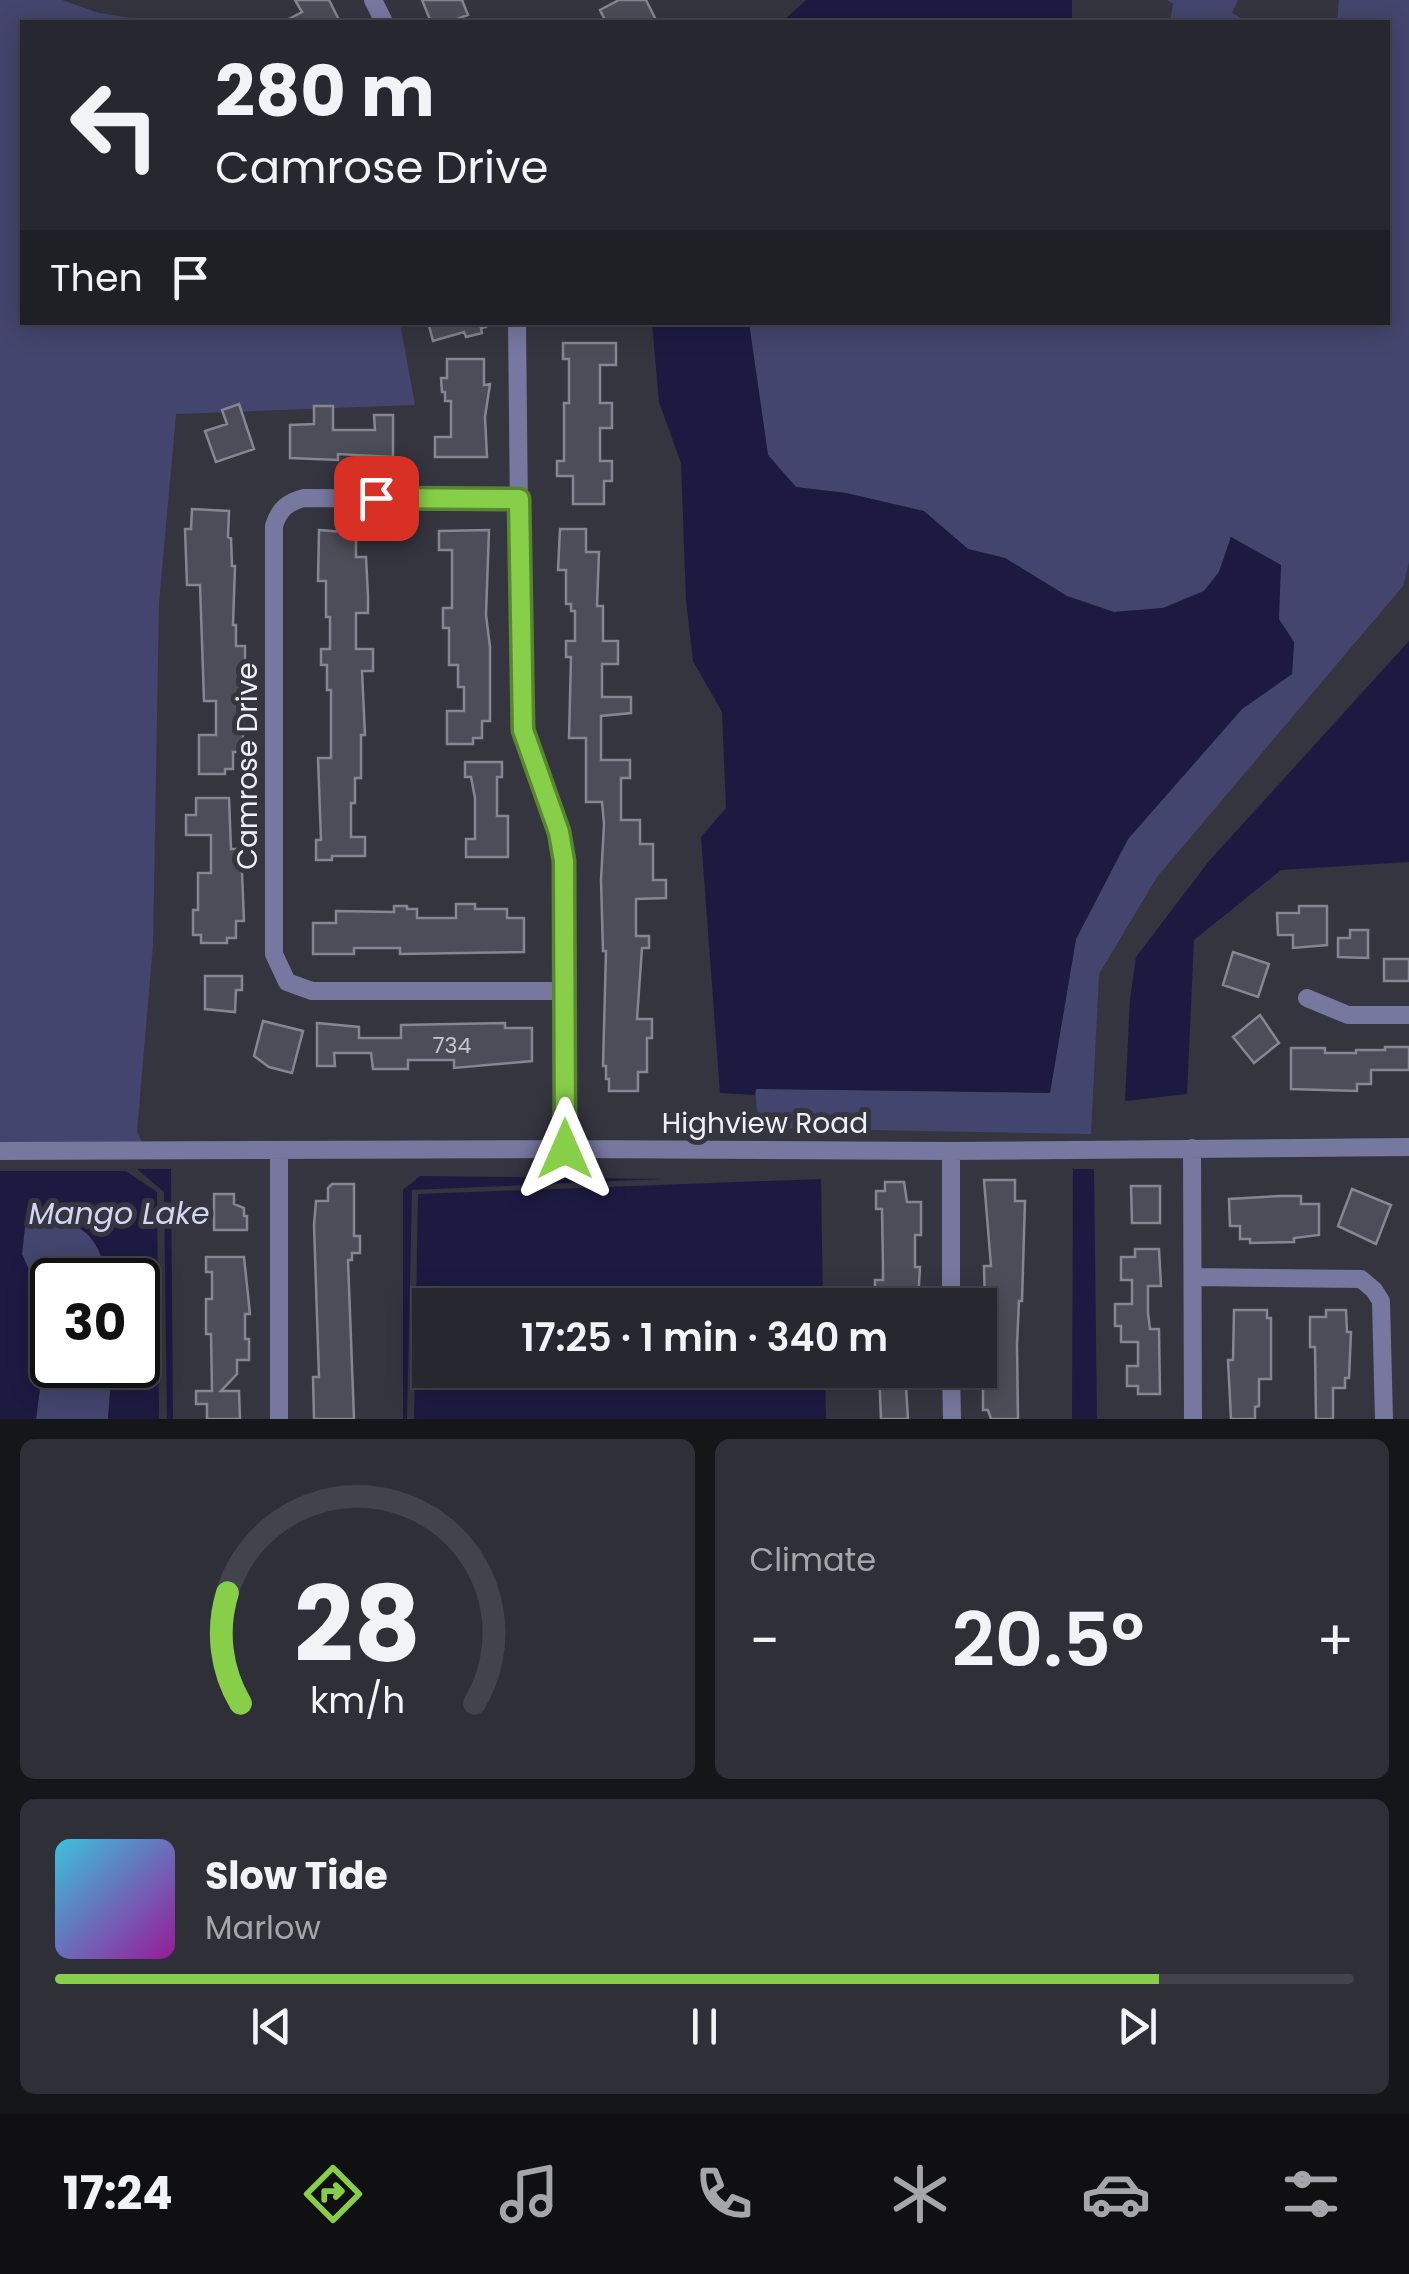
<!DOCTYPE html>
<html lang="en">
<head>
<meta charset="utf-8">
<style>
  body { margin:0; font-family:Poppins,sans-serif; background:#2f3037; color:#f1f3f6; height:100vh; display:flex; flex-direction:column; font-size:38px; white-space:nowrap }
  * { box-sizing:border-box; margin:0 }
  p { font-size:32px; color:#a4a6aa }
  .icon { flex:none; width:55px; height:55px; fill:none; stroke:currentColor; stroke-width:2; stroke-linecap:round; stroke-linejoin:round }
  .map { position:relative; height:1419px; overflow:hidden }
  .side { display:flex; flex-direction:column; gap:20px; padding:20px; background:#15161a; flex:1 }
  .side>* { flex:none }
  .guide { position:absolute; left:20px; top:20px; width:1370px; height:305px; border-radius:0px; box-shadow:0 5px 25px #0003,0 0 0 2px #43444b; background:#27282f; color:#f1f3f6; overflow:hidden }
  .speed { position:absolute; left:30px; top:1258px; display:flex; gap:20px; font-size:50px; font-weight:700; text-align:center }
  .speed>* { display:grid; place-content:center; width:130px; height:130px; border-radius:50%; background:#27282f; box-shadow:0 5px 25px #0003,0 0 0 2px #43444b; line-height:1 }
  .speed .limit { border:5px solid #111; border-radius:15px; background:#fff; color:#111 }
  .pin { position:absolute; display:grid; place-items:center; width:85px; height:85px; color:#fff; margin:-42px; border-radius:20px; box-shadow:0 5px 15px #0006 }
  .me { position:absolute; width:110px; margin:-55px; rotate:0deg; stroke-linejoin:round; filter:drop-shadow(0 0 8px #0008) }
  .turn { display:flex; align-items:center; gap:35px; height:210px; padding:0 30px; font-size:45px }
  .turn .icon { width:130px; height:130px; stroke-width:2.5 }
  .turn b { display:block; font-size:70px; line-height:85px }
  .then { display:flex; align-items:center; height:95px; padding:0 30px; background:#0003; gap:20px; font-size:38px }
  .big { font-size:75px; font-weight:600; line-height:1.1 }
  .side .tile { flex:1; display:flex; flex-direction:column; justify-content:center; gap:15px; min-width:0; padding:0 35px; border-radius:15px; background:#2f3037 }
  .side .dial { align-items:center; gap:0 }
  .dial svg { height:260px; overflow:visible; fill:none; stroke:#43444b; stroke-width:7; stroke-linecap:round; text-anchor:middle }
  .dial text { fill:#f1f3f6; stroke:none }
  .song { display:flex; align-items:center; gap:30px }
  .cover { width:120px; height:120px; border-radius:15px; background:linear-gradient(135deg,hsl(190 70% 55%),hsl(300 70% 35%)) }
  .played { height:10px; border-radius:5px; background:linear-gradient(90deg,#88cf49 85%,#43444b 85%) }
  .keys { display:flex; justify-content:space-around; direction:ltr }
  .heat { display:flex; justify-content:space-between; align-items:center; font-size:55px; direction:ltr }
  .side .tiles { flex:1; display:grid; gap:20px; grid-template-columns:1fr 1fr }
  .tile:last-child { grid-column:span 2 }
  .trip { position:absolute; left:412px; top:1288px; width:585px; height:100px; border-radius:0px; background:#27282f; box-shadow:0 5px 25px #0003,0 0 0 2px #43444b; font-weight:600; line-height:100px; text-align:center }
  .tab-bar { display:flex; height:160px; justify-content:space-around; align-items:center; background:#101013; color:#a4a6aa }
  .tab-bar .icon { width:70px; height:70px }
  .tab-bar .current { color:#88cf49 }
  .tab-bar b { font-size:45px; color:#f1f3f6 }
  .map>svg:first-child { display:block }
</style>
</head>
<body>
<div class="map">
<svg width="1409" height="1419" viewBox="0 0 1409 1419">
  <rect width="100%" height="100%" fill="#34353f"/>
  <path fill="#44456e" d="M 0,0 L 62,0 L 99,13 L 156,22 L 22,22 L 22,322 L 400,323 L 415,405 L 176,414 L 159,603 L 153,945 L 137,1131 L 142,1143 L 0,1143 Z
    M 1167,0 L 1238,0 L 1232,13 L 1248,22 L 1170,22 L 1173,4 Z
    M 1339,0 L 1409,0 L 1409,562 L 1403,586 L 1157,877 L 1099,974 L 1091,1134 L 759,1128 L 755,1089 L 1050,1092 L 1076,939 L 1128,839 L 1242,709 L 1292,674 L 1294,642 L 1278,619 L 1281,565 L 1231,537 L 1219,572 L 1204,591 L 1163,608 L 1114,612 L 1067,596 L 1005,558 L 968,549 L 923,511 L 846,493 L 796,487 L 768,455 L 749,323 L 1388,322 L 1388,22 L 1337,22 Z
    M 44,1215 C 89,1226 97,1237 109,1280 L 52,1280 L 52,1365 L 112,1365 L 108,1419 L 36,1419 L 46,1342 L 22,1254 L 25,1227 Z"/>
  <path fill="#1d1a42" d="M 806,0 L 1072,0 L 1072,22 L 782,22 Z
    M 652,323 L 749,323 L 768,455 L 796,487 L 846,493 L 924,511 L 968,549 L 1005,558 L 1067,596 L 1114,612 L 1163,608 L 1204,591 L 1219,572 L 1231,537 L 1281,565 L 1279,619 L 1294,642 L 1292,674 L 1242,709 L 1128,839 L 1076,939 L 1050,1093 L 756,1089 L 755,1095 L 720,1093 L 701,837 L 726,808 L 722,712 L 693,661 L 686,601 L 681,463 L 659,402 Z
    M 1409,641 L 1409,862 L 1281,870 L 1194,940 L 1187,1094 L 1125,1101 L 1130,999 L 1136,957 L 1209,861 Z
    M 137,1169 L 171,1169 L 173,1419 L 167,1419 L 164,1192 Z
    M 1073,1169 L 1094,1169 L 1097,1419 L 1072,1419 Z
    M 0,1171 L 126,1171 L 157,1192 L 159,1419 L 108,1419 L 112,1365 L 138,1365 L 138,1280 L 109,1280 C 97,1238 89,1226 45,1215 L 25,1227 L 22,1254 L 38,1290 L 46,1342 L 36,1419 L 0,1419 Z
    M 420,1176 L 662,1179 L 412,1190 L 407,1419 L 403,1419 L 403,1190 Z
    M 821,1179 L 823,1305 L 430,1305 L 430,1370 L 825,1370 L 826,1419 L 414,1419 L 418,1194 Z"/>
  <path fill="#4c4d58" stroke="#858692" stroke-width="2.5" d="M 295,0 L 329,0 L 340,22 L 283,22 L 302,12 Z
    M 422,0 L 462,0 L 468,15 L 449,22 L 431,22 Z
    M 619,0 L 646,0 L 657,22 L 606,22 L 600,10 Z
    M 428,322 L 486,322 L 486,327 L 481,328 L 482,333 L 466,337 L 464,332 L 433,341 Z
    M 563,343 L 616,343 L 616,365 L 600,365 L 600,403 L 612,403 L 612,428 L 600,428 L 600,461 L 612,461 L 612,481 L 604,481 L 604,504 L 573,504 L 573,476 L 557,476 L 557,461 L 564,461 L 564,403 L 569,403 L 569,359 L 563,359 Z
    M 447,359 L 484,359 L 484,385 L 490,384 L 485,417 L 487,457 L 435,457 L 435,437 L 451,437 L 451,401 L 445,401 L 445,392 L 442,392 L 441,378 L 447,378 Z
    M 239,404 L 254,449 L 216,462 L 205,431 L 227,424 L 222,410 Z
    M 314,406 L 333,406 L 333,430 L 375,430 L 374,415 L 393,415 L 393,457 L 338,454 L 338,460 L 290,458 L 290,425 L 314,424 Z
    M 192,509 L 229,511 L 228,537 L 231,538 L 232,566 L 235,566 L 233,625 L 236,625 L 236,646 L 245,646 L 245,702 L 242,752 L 233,752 L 233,769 L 225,769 L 225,774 L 199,774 L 199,735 L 216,735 L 216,701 L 204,701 L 200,585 L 187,585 L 185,529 L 191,529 Z
    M 560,529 L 586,529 L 586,552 L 599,552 L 597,606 L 603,606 L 603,641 L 618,641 L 618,664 L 602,664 L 602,697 L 631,697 L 631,713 L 601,716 L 601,760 L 630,760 L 630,778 L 621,778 L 621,820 L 640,820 L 640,844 L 653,844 L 653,880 L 666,880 L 666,898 L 636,899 L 636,936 L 649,936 L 649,948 L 642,948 L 637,1019 L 652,1019 L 652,1038 L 647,1038 L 647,1072 L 638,1072 L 638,1091 L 609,1091 L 609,1079 L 606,1079 L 606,1066 L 603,1066 L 606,951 L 603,951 L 601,880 L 604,824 L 602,802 L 586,802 L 586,738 L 569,738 L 571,657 L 566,657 L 566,641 L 575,641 L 575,611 L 571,611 L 571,604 L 566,604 L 566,570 L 558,570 Z
    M 319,530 L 356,533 L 356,557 L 366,557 L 368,596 L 368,613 L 356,613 L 356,649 L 373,649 L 373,671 L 362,671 L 365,735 L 361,735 L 361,778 L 355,778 L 355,803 L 351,803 L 351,837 L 365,837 L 365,856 L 332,856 L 332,860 L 316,860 L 316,840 L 321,840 L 318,758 L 331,758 L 331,690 L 327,690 L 327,665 L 321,665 L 321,649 L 330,649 L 330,617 L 326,617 L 326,581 L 318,581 Z
    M 489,530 L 486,615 L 490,647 L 490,721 L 482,721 L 482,738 L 473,738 L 473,744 L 447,744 L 447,711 L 464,711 L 464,687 L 458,687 L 458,665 L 449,665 L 449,628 L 443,628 L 443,608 L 452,608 L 452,550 L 439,550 L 439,531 Z
    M 465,762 L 502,762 L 502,777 L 497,777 L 497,816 L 508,816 L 508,857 L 466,857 L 466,839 L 475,839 L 475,798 L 471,777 L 465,777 Z
    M 196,798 L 229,798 L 231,849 L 241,849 L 244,921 L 236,921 L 236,938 L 227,938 L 227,943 L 201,943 L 201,935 L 193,935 L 193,910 L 198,910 L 198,873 L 211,873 L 211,835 L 186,835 L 186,815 L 196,815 Z
    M 456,904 L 475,904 L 475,909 L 507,909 L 507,918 L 524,918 L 524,952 L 400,954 L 400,948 L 354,948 L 354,954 L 313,954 L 313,923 L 336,923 L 336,911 L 394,912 L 394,906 L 407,906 L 407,909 L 417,909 L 417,918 L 456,918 Z
    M 1299,906 L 1327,906 L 1327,945 L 1293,948 L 1293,935 L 1278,935 L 1277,913 L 1299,913 Z
    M 1350,930 L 1368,930 L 1368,958 L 1338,957 L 1338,938 L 1350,938 Z
    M 1233,952 L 1269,964 L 1258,997 L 1223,985 Z
    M 1384,959 L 1409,959 L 1409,981 L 1384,981 Z
    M 205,976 L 242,976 L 242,990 L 236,990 L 235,1012 L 205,1009 Z
    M 1260,1015 L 1279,1043 L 1254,1063 L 1233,1037 Z
    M 263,1021 L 303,1031 L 292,1073 L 269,1067 L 254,1056 Z
    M 317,1023 L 359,1027 L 359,1038 L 401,1038 L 401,1025 L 505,1023 L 505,1028 L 532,1028 L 532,1061 L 454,1068 L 454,1060 L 408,1060 L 408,1069 L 373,1069 L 371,1053 L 334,1053 L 335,1066 L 317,1066 Z
    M 1385,1047 L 1409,1047 L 1409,1070 L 1371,1070 L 1371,1084 L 1357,1084 L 1357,1091 L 1291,1089 L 1291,1048 L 1325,1048 L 1325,1053 L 1356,1053 L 1356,1050 L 1385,1050 Z
    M 984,1180 L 1015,1180 L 1015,1201 L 1025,1201 L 1022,1301 L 1019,1301 L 1017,1345 L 1018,1419 L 991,1419 L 988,1410 L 983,1410 L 983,1370 L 991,1370 L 991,1345 L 983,1345 L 981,1318 L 981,1310 L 985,1310 L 984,1266 L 991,1266 Z
    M 885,1182 L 904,1182 L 907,1202 L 921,1202 L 921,1235 L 915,1235 L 915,1267 L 920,1267 L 918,1302 L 883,1302 L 883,1294 L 875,1294 L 875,1280 L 883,1280 L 883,1267 L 882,1209 L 876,1209 L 876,1191 L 885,1191 Z
    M 332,1184 L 354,1184 L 354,1236 L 360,1236 L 360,1253 L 352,1253 L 352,1260 L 348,1260 L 354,1419 L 314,1419 L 313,1377 L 319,1377 L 314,1225 L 316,1201 L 328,1201 L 328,1188 Z
    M 1131,1186 L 1160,1186 L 1160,1223 L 1132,1223 Z
    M 1352,1189 L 1391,1205 L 1376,1244 L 1338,1226 Z
    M 214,1194 L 234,1194 L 234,1204 L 244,1208 L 244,1216 L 247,1216 L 247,1230 L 214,1230 Z
    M 1280,1196 L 1301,1196 L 1301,1204 L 1319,1204 L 1319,1235 L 1294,1238 L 1294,1242 L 1250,1243 L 1250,1239 L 1240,1239 L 1240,1226 L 1230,1226 L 1229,1199 Z
    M 1135,1249 L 1159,1249 L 1161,1286 L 1148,1286 L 1148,1313 L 1150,1329 L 1159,1329 L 1160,1394 L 1138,1394 L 1138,1386 L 1127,1386 L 1127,1366 L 1138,1366 L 1138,1342 L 1121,1342 L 1121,1326 L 1115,1326 L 1115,1304 L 1132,1304 L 1132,1280 L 1121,1280 L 1121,1257 L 1135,1257 Z
    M 206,1257 L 244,1257 L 250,1314 L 245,1314 L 245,1339 L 249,1339 L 249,1360 L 237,1360 L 237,1374 L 221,1391 L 239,1391 L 240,1419 L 207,1419 L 207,1404 L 196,1404 L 196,1391 L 212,1391 L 211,1334 L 206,1334 L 206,1299 L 212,1299 L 212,1272 L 206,1272 Z
    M 1234,1310 L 1267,1310 L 1267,1318 L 1271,1318 L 1271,1379 L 1259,1379 L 1259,1406 L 1255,1407 L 1255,1419 L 1231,1419 L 1228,1360 L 1233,1360 Z
    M 1326,1310 L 1346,1310 L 1347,1332 L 1351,1332 L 1349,1378 L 1345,1378 L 1345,1388 L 1333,1388 L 1333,1419 L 1316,1419 L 1315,1347 L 1310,1347 L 1310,1317 L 1326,1317 Z
    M 879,1370 L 905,1370 L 908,1419 L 881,1419 Z"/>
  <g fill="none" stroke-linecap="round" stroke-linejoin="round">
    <path stroke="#7778a0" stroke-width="18" d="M 373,0 L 384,22
      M 517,322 L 521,704 C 525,759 555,807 564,861 L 565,1149
      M 519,499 L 304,498 C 288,502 279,509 274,526 L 274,954 L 287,982 L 312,991 L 565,991
      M 1307,998 L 1348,1015 L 1409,1015
      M 1192,1148 L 1193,1419
      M 0,1151 L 565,1149 L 951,1151 L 1409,1147
      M 951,1151 L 951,1305
      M 1193,1277 L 1361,1279 L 1374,1290 L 1381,1301 L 1384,1419
      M 951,1370 L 952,1419
      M 279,1419 L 279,1150"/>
  </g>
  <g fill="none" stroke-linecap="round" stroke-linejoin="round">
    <defs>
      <path id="route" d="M 376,498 L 519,499 L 523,730 L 559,832 L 564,861 L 565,1149"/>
    </defs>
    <use href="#route" stroke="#58872f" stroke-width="25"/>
    <use href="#route" stroke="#88cf49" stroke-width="18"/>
  </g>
  <g text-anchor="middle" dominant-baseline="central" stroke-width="10" stroke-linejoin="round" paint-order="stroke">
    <g font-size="22" fill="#c6c7ce">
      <text x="452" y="1045">734</text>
    </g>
    <g font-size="28" fill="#eff0f6" stroke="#34353f">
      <text transform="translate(247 766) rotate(-90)">Camrose Drive</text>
      <text x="765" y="1123">Highview Road</text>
    </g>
    <g font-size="30" font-style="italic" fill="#d3d5f4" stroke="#34353f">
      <text x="119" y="1213">Mango Lake</text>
    </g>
  </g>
</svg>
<div class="speed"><div class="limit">30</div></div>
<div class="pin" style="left:376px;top:498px;background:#d93025"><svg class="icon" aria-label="arrive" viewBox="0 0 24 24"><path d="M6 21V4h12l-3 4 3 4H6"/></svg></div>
<svg class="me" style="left:565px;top:1149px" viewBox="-20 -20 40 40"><path d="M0-17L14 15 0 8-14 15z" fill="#88cf49" stroke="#fff" stroke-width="4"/></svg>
<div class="trip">17:25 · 1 min · 340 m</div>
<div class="guide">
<div class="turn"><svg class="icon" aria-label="left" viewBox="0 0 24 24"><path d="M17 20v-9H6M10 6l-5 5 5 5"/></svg><div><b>280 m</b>Camrose Drive</div></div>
<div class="then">Then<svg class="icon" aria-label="arrive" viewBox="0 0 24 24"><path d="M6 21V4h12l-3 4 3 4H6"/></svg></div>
</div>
</div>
<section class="side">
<div class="tiles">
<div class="tile dial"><svg viewBox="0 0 100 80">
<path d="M14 69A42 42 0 1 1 86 69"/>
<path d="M14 69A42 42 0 0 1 10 35" stroke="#88cf49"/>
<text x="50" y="56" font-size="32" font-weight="700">28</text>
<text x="50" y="72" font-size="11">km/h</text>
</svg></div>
<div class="tile"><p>Climate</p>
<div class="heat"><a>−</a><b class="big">20.5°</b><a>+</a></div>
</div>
<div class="tile">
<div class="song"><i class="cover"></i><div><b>Slow Tide</b><p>Marlow</p></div></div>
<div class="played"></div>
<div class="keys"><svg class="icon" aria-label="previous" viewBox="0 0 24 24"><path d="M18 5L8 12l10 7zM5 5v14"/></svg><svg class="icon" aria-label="pause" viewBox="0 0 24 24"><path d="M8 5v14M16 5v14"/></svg><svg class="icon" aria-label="next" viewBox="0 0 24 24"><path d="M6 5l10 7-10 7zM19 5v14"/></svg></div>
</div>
</div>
</section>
<nav class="tab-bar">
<b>17:24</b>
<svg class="icon current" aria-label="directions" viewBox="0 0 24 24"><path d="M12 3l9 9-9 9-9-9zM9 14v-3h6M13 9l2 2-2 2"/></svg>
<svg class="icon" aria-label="music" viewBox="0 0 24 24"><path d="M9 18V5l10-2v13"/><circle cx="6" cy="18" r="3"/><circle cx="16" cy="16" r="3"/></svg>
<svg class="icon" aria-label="phone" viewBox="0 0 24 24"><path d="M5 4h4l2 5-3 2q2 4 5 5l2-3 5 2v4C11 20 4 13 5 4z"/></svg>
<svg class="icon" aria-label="climate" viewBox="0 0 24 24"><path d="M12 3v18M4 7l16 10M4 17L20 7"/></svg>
<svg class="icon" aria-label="car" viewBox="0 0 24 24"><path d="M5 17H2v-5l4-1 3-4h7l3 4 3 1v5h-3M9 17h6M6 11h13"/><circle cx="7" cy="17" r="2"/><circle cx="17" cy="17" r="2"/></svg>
<svg class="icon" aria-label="filters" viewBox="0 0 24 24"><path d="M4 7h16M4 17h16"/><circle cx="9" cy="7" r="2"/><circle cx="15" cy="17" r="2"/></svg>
</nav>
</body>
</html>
